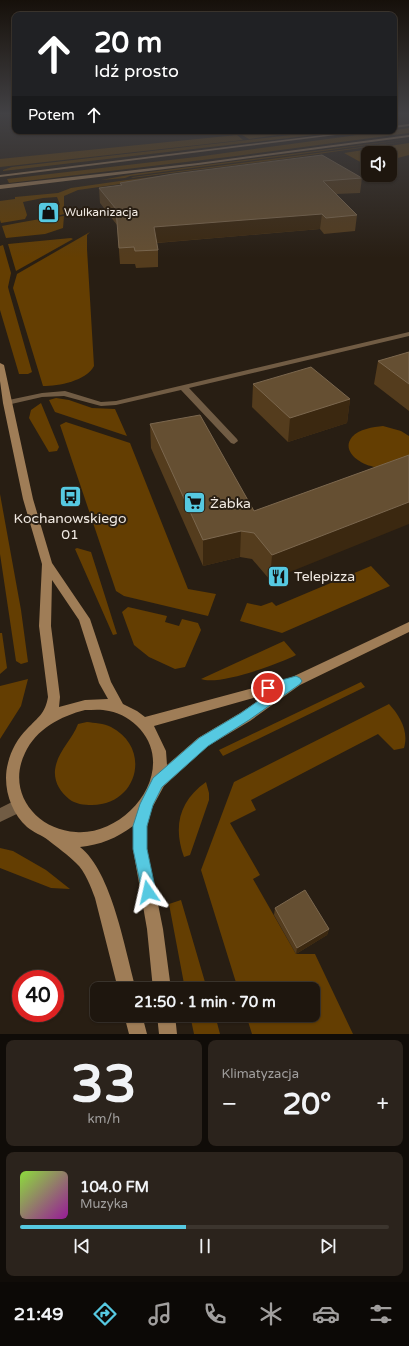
<!DOCTYPE html>
<html lang="pl">
<head>
<meta charset="utf-8">
<style>
  body { margin:0; font-family:"Varela Round",sans-serif; background:#2b231c; color:#f1f3f6; height:100vh; display:flex; flex-direction:column; font-size:15px; white-space:nowrap }
  * { box-sizing:border-box; margin:0 }
  p { font-size:13px; color:#a19f9e }
  .icon { flex:none; width:22px; height:22px; fill:none; stroke:currentColor; stroke-width:2; stroke-linecap:round; stroke-linejoin:round }
  .map { position:relative; height:1034px; overflow:hidden }
  .drawer { display:flex; flex-direction:column; gap:6px; padding:6px; background:#100c08; flex:1 }
  .drawer>* { flex:none }
  .top-card { position:absolute; left:12px; top:12px; width:385px; height:122px; border-radius:8px; box-shadow:0 1px 3px #0004,0 0 0 1px #3c352e; background:#202124; color:#fff; overflow:hidden }
  .buttons { position:absolute; left:361px; top:146px; display:grid; gap:8px }
  .buttons a { display:grid; place-items:center; width:36px; height:36px; border-radius:8px; background:#1e160e; box-shadow:0 1px 3px #0004,0 0 0 1px #3c352e; font-size:20px }
  .speed { position:absolute; left:12px; top:970px; display:flex; gap:8px; font-size:20px; font-weight:700; text-align:center }
  .speed>* { display:grid; place-content:center; width:52px; height:52px; border-radius:50%; background:#1e160e; box-shadow:0 1px 3px #0004,0 0 0 1px #3c352e; line-height:1 }
  .speed .limit { border:6px solid #d22; background:#fff; color:#111 }
  .pin { position:absolute; display:grid; place-items:center; width:34px; height:34px; color:#fff; margin:-17px; border:2px solid #fff; border-radius:50%; box-shadow:0 1px 4px #0007 }
  .me { position:absolute; width:44px; margin:-22px; rotate:349deg; stroke-linejoin:round; filter:drop-shadow(0 0 3px #0008) }
  .turn { display:flex; align-items:center; gap:14px; height:84px; padding:0 16px; font-size:18px }
  .turn .icon { width:52px; height:52px; stroke-width:2.5 }
  .turn b { display:block; font-size:28px; line-height:34px }
  .then { display:flex; align-items:center; height:38px; padding:0 16px; background:#0003; gap:8px; font-size:15px }
  .big { font-size:30px; font-weight:800; line-height:1.1 }
  .drawer .card { flex:1; display:flex; flex-direction:column; justify-content:center; gap:6px; min-width:0; padding:0 14px; border-radius:8px; background:#2b231c }
  .drawer .dial { align-items:center; gap:0 }
  .dial b { font-size:52px; line-height:1 }
  .song { display:flex; align-items:center; gap:12px }
  .cover { width:48px; height:48px; border-radius:6px; background:linear-gradient(135deg,hsl(90 70% 55%),hsl(300 70% 35%)) }
  .played { height:4px; border-radius:2px; background:linear-gradient(90deg,#56c9e1 45%,#3c352e 45%) }
  .keys { display:flex; justify-content:space-around; direction:ltr }
  .heat { display:flex; justify-content:space-between; align-items:center; font-size:22px; direction:ltr }
  .drawer .tiles { flex:1; display:grid; gap:6px; grid-template-columns:1fr 1fr }
  .card:last-child { grid-column:span 2 }
  .trip { position:absolute; left:90px; top:982px; width:230px; height:40px; border-radius:8px; background:#1e160e; box-shadow:0 1px 3px #0004,0 0 0 1px #3c352e; font-weight:800; line-height:40px; text-align:center }
  .dock { display:flex; height:64px; justify-content:space-around; align-items:center; background:#0c0906; color:#a19f9e }
  .dock .icon { width:28px; height:28px }
  .dock .active { color:#56c9e1 }
  .dock b { font-size:18px; color:#f1f3f6 }
  .map>svg:first-child { display:block }
</style>
</head>
<body>
<div class="map">
<svg width="409" height="1034" viewBox="0 0 409 1034">
  <rect width="100%" height="100%" fill="#281e13"/>
  <path fill="#643e02" d="M 409,128 L 409,133 L 236,156 L 9,183 L 7,179 L 196,157 Z
    M 274,131 L 299,132 L 249,139 L 242,135 Z
    M 326,131 L 348,131 L 3,171 L 3,170 L 12,167 Z
    M 237,135 L 243,140 L 0,167 L 0,159 Z
    M 409,139 L 301,154 L 130,176 L 125,178 L 101,180 L 134,174 Z
    M 409,141 L 269,161 L 131,178 L 133,177 Z
    M 409,143 L 409,155 L 390,160 L 390,153 L 368,153 L 368,163 L 364,164 L 344,153 Z
    M 303,158 L 78,190 L 64,196 L 64,214 L 57,216 L 53,206 L 60,205 L 57,197 L 43,198 L 23,202 L 27,215 L 25,219 L 1,223 L 0,220 L 0,201 L 15,199 L 15,197 L 58,193 L 71,188 L 127,180 Z
    M 64,216 L 63,228 L 45,234 L 6,238 L 2,226 C 23,222 43,218 64,216 Z
    M 90,232 L 87,235 L 87,249 L 94,366 C 86,381 59,386 43,386 L 13,288 L 17,274 Z
    M 71,238 L 73,239 L 16,271 L 8,244 Z
    M 3,245 L 11,273 L 8,287 L 9,291 L 32,372 L 28,374 L 19,374 L 0,310 L 0,246 Z
    M 56,398 L 69,400 L 92,408 L 115,409 L 127,436 L 55,412 L 49,400 Z
    M 41,403 L 59,447 L 57,451 L 49,452 L 29,418 L 31,410 Z
    M 66,422 L 130,443 L 188,589 L 216,594 L 208,616 L 124,596 L 116,591 L 60,425 Z
    M 383,426 L 401,431 L 409,436 L 409,457 C 400,460 389,466 379,467 C 366,468 339,453 352,437 C 359,429 373,427 383,426 Z
    M 0,494 L 21,610 L 28,662 L 21,664 L 16,661 L 0,554 Z
    M 77,548 L 91,552 L 117,634 L 113,635 L 75,549 Z
    M 371,566 L 390,586 L 282,633 L 240,621 L 247,603 L 261,606 L 272,602 L 276,606 Z
    M 128,607 L 167,616 L 165,622 L 179,626 L 182,619 L 198,623 L 201,630 L 185,667 L 175,669 L 149,657 L 134,645 L 122,612 Z
    M 0,633 L 2,633 L 7,668 L 0,674 Z
    M 284,641 L 296,655 C 279,664 218,686 201,679 Z
    M 28,679 L 21,706 L 0,739 L 0,686 Z
    M 361,682 L 365,687 L 223,756 L 219,750 Z
    M 389,704 C 400,716 409,731 404,748 L 394,750 L 378,734 L 251,800 L 256,810 L 230,823 L 260,875 L 253,879 L 296,954 L 315,954 L 353,1034 L 252,1034 L 246,1015 L 313,1015 L 313,989 L 238,989 L 201,870 L 234,782 Z
    M 87,722 C 94,723 104,723 111,727 C 152,748 138,805 92,805 C 84,805 75,804 69,799 C 60,792 54,782 55,770 C 57,752 72,740 78,724 Z
    M 206,782 L 209,793 L 209,800 L 190,855 L 184,857 C 173,827 179,801 206,782 Z
    M 0,848 L 13,851 L 46,870 L 70,889 L 51,888 L 0,868 Z
    M 181,900 L 207,989 L 185,989 L 169,904 Z
    M 190,1015 L 215,1015 L 220,1034 L 194,1034 Z"/>
  <g fill="none" stroke-linecap="round" stroke-linejoin="round">
    <path fill="#715c44" fill-rule="evenodd" d="M 409,332 L 409,336 L 189,388 L 237,439 L 238,441 L 234,444 L 231,443 L 181,390 L 116,405 L 101,406 L 64,396 L 42,397 L 7,405 L 3,403 L 4,401 L 42,393 L 65,391 L 101,402 L 116,401 Z
      M 18,799 L 23,801 L 25,806 L 23,811 L 0,822 L 0,808 Z"/>
    <path fill="#9f7d57" fill-rule="evenodd" d="M 409,124 L 409,126 L 394,128 L 394,126 Z
      M 356,131 L 368,131 L 0,177 L 0,175 Z
      M 409,135 L 409,137 L 198,165 L 0,189 L 0,185 L 198,163 Z
      M 0,363 L 4,365 L 33,499 L 52,563 L 90,619 L 111,682 L 123,704 L 137,711 L 145,717 L 290,678 L 409,622 L 409,632 L 300,685 L 250,721 L 208,746 L 164,786 L 152,808 L 147,827 L 147,849 L 163,929 L 171,989 L 153,989 L 147,929 L 133,849 L 133,826 C 117,838 100,845 80,847 C 112,872 125,950 136,989 L 118,989 L 95,898 C 91,887 85,871 76,863 C 68,855 57,847 48,840 C 42,835 34,833 27,827 C 10,812 2,785 8,763 C 11,750 18,738 27,729 C 38,717 45,714 48,697 L 39,626 L 42,564 L 23,499 L 3,403 L 0,381 ZM 52,580 L 79,620 L 99,683 L 108,699 L 85,700 L 59,707 L 60,697 L 51,626 ZM 268,694 L 240,713 L 198,738 L 167,765 L 166,751 L 154,726 ZM 85,710 C 93,710 101,709 109,711 C 121,713 132,720 140,729 C 178,772 126,836 76,832 C 36,830 6,792 25,753 C 36,729 61,716 85,710 Z
      M 124,1015 L 142,1015 L 147,1034 L 129,1034 Z
      M 157,1015 L 175,1015 L 177,1034 L 159,1034 Z"/>
  </g>
  <path fill="#543c1d" d="M 362,178 L 360,193 L 336,194 L 357,215 L 355,231 L 324,234 L 320,229 L 157,243 L 158,250 L 158,267 L 136,268 L 135,264 L 120,264 L 117,225 L 100,203 L 99,188 L 120,185 L 120,183 Z
    M 409,352 L 409,411 L 374,384 L 378,361 Z
    M 253,384 L 350,399 L 347,423 L 288,442 L 252,407 Z
    M 150,424 L 254,511 L 409,455 L 270,580 L 252,559 L 240,557 L 203,566 L 151,448 Z
    M 275,908 L 329,929 L 327,935 L 296,954 L 274,915 Z"/>
  <path fill="#3b2810" d="M 322,214 L 320,229 L 154,243 L 154,227 Z
    M 350,399 L 347,423 L 288,442 L 290,418 Z
    M 409,502 L 409,524 L 270,580 L 272,555 Z
    M 241,531 L 240,557 L 203,566 L 203,540 Z
    M 329,929 L 327,935 L 296,954 L 297,948 Z"/>
  <path fill="#654f32" stroke="#7b674e" d="M 322,155 L 362,178 L 323,181 L 357,215 L 326,218 L 322,214 L 154,227 L 158,250 L 135,251 L 134,247 L 119,248 L 116,209 L 99,188 L 122,185 L 120,183 L 173,174 Z
    M 409,352 L 409,384 L 378,361 Z
    M 311,367 L 350,399 L 290,418 L 253,384 Z
    M 200,415 L 254,511 L 409,455 L 409,502 L 272,555 L 254,533 L 241,531 L 203,540 L 150,424 Z
    M 305,890 L 329,929 L 297,948 L 275,908 Z"/>
  <linearGradient id="sky" x2="0" y2="1"><stop stop-color="#16100a"/><stop offset="0.44" stop-color="#424144"/><stop offset="1" stop-color="#424144" stop-opacity="0"/></linearGradient>
  <rect width="409" height="258" fill="url(#sky)"/>
  <path fill="#56c9e1" stroke="#388392" d="M 296,676 L 300,678 L 302,681 L 300,684 L 249,720 L 208,746 L 162,787 L 153,805 L 147,826 L 147,849 L 156,892 L 153,897 L 148,899 L 143,897 L 133,849 L 133,826 L 140,804 L 153,778 L 199,738 L 241,713 L 271,692 L 264,692 L 262,688 L 264,685 Z"/>
  <defs>
    <symbol id="shop-square" viewBox="-11 -11 22 22"><rect x="-9" y="-9" width="18" height="18" rx="4" fill="#56c9e1" stroke="#281e13"/><path d="M-5-2.5h2.3a2.7 3.5 0 0 1 5.4 0H5L5.5 6h-11ZM-1.5-2.5h3a1.5 2.3 0 0 0-3 0Z" fill="#111"/></symbol>
    <symbol id="bus-square" viewBox="-11 -11 22 22"><rect x="-9" y="-9" width="18" height="18" rx="4" fill="#56c9e1" stroke="#281e13"/><path d="M-5-6H5V4H4V6H2V4H-2V6H-4V4H-5ZM-3.5-4V0h7V-4ZM-3.5 1.2v1.5H-2V1.2ZM2 1.2v1.5H3.5V1.2Z" fill="#111"/></symbol>
    <symbol id="supermarket-square" viewBox="-11 -11 22 22"><rect x="-9" y="-9" width="18" height="18" rx="4" fill="#56c9e1" stroke="#281e13"/><path d="M-6-5.5h2.5l.6 2H6L4.5 2H-2.5L-4.4-4H-6ZM-1.5 3.2a1.3 1.3 0 1 0 .1 0ZM3 3.2a1.3 1.3 0 1 0 .1 0Z" fill="#111"/></symbol>
    <symbol id="restaurant-square" viewBox="-11 -11 22 22"><rect x="-9" y="-9" width="18" height="18" rx="4" fill="#56c9e1" stroke="#281e13"/><path d="M-5-6h1v4h1v-4h1v4h1v-4h1v5L-1.5 .5V6h-2V.5L-5-1ZM5-6V6H3V1.5H1.5Q1.5-4 5-6Z" fill="#111"/></symbol>
  </defs>
  <g fill-rule="evenodd">
    <use href="#shop-square" x="36" y="200" width="25" height="25"/>
    <use href="#bus-square" x="58" y="484" width="25" height="25"/>
    <use href="#supermarket-square" x="182" y="490" width="25" height="25"/>
    <use href="#restaurant-square" x="266" y="564" width="25" height="25"/>
  </g>
  <g text-anchor="middle" dominant-baseline="central" stroke-width="4" stroke-linejoin="round" paint-order="stroke">
    <g font-size="12" fill="#f1eae3" stroke="#281e13" text-anchor="start">
      <text x="64" y="212">Wulkanizacja</text>
    </g>
    <g font-size="14" fill="#f1eae3" stroke="#281e13" text-anchor="start">
      <text x="210" y="503">Żabka</text>
      <text x="70" y="518" text-anchor="middle">Kochanowskiego<tspan x="70" dy="16">01</tspan></text>
      <text x="294" y="576">Telepizza</text>
    </g>
  </g>
</svg>
<div class="buttons">
<a><svg class="icon" aria-label="sound" viewBox="0 0 24 24"><path d="M4 9h4l5-4v14l-5-4H4zM17 9q2 3 0 6"/></svg></a>
</div>
<div class="speed"><div class="limit">40</div></div>
<div class="pin" style="left:268px;top:688px;background:#d93025"><svg class="icon" aria-label="arrive" viewBox="0 0 24 24"><path d="M6 21V4h12l-3 4 3 4H6"/></svg></div>
<svg class="me" style="left:148px;top:892px" viewBox="-20 -20 40 40"><path d="M0-17L14 15 0 8-14 15z" fill="#56c9e1" stroke="#fff" stroke-width="4"/></svg>
<div class="trip">21:50 · 1 min · 70 m</div>
<div class="top-card">
<div class="turn"><svg class="icon" aria-label="ahead" viewBox="0 0 24 24"><path d="M12 20V5M6 11l6-6 6 6"/></svg><div><b>20 m</b>Idź prosto</div></div>
<div class="then">Potem<svg class="icon" aria-label="ahead" viewBox="0 0 24 24"><path d="M12 20V5M6 11l6-6 6 6"/></svg></div>
</div>
</div>
<section class="drawer">
<div class="tiles">
<div class="card dial"><b>33</b><p>km/h</p></div>
<div class="card"><p>Klimatyzacja</p>
<div class="heat"><a>−</a><b class="big">20°</b><a>+</a></div>
</div>
<div class="card">
<div class="song"><i class="cover"></i><div><b>104.0 FM</b><p>Muzyka</p></div></div>
<div class="played"></div>
<div class="keys"><svg class="icon" aria-label="previous" viewBox="0 0 24 24"><path d="M18 5L8 12l10 7zM5 5v14"/></svg><svg class="icon" aria-label="pause" viewBox="0 0 24 24"><path d="M8 5v14M16 5v14"/></svg><svg class="icon" aria-label="next" viewBox="0 0 24 24"><path d="M6 5l10 7-10 7zM19 5v14"/></svg></div>
</div>
</div>
</section>
<nav class="dock">
<b>21:49</b>
<svg class="icon active" aria-label="directions" viewBox="0 0 24 24"><path d="M12 3l9 9-9 9-9-9zM9 14v-3h6M13 9l2 2-2 2"/></svg>
<svg class="icon" aria-label="music" viewBox="0 0 24 24"><path d="M9 18V5l10-2v13"/><circle cx="6" cy="18" r="3"/><circle cx="16" cy="16" r="3"/></svg>
<svg class="icon" aria-label="phone" viewBox="0 0 24 24"><path d="M5 4h4l2 5-3 2q2 4 5 5l2-3 5 2v4C11 20 4 13 5 4z"/></svg>
<svg class="icon" aria-label="climate" viewBox="0 0 24 24"><path d="M12 3v18M4 7l16 10M4 17L20 7"/></svg>
<svg class="icon" aria-label="car" viewBox="0 0 24 24"><path d="M5 17H2v-5l4-1 3-4h7l3 4 3 1v5h-3M9 17h6M6 11h13"/><circle cx="7" cy="17" r="2"/><circle cx="17" cy="17" r="2"/></svg>
<svg class="icon" aria-label="filters" viewBox="0 0 24 24"><path d="M4 7h16M4 17h16"/><circle cx="9" cy="7" r="2"/><circle cx="15" cy="17" r="2"/></svg>
</nav>
</body>
</html>
